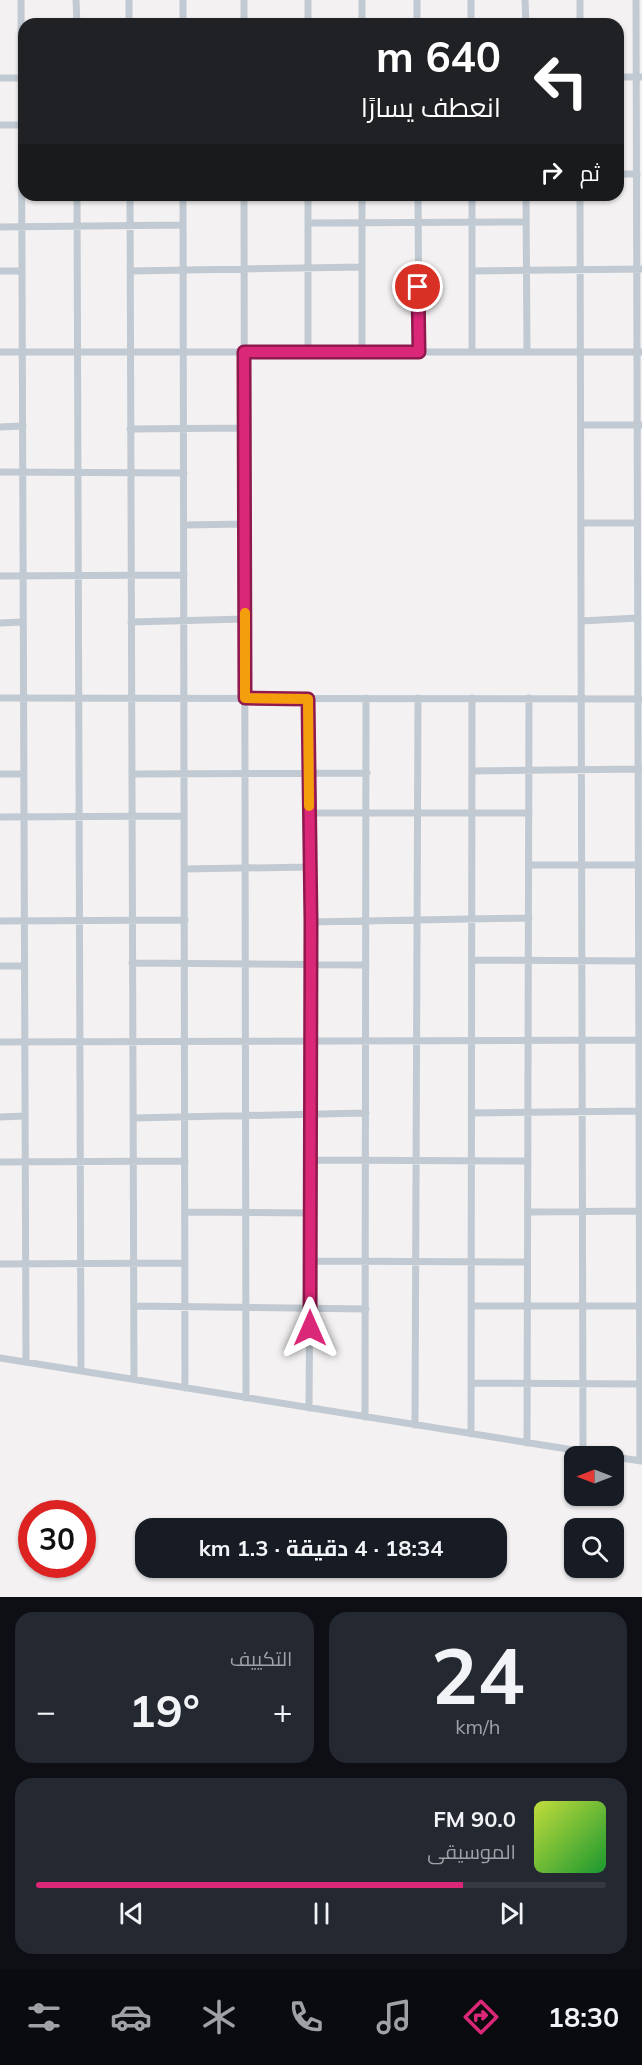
<!DOCTYPE html>
<html lang="ar">
<head>
<meta charset="utf-8">
<style>
  body { margin:0; font-family:Mulish,Cairo,sans-serif; background:#242831; color:#f1f3f6; direction:rtl; height:100vh; display:flex; flex-direction:column; font-size:22px; white-space:nowrap }
  * { box-sizing:border-box; margin:0 }
  p { font-size:20px; color:#9ea1a6 }
  .icon { flex:none; width:33px; height:33px; fill:none; stroke:currentColor; stroke-width:2; stroke-linecap:round; stroke-linejoin:round }
  .map { position:relative; height:1597px; overflow:hidden; direction:ltr }
  .details { display:flex; flex-direction:column; gap:15px; padding:15px; background:#0d0f14; flex:1 }
  .details>* { flex:none }
  .guide { position:absolute; left:18px; top:18px; width:606px; height:183px; border-radius:18px; box-shadow:0 2px 4px #0004; direction:rtl; background:#202124; color:#fff; overflow:hidden }
  .needle { width:39px; rotate:270deg }
  .fabs { position:absolute; left:564px; top:1446px; display:grid; gap:12px }
  .fabs a { display:grid; place-items:center; width:60px; height:60px; border-radius:12px; background:#171b24; box-shadow:0 2px 4px #0004; font-size:30px }
  .speed { position:absolute; left:18px; top:1500px; display:flex; gap:12px; font-size:30px; font-weight:700; text-align:center }
  .speed>* { display:grid; place-content:center; width:78px; height:78px; border-radius:50%; background:#171b24; box-shadow:0 2px 4px #0004; line-height:1 }
  .speed .limit { border:9px solid #d22; background:#fff; color:#111 }
  .pin { position:absolute; display:grid; place-items:center; width:51px; height:51px; color:#fff; margin:-26px; border:3px solid #fff; border-radius:50%; box-shadow:0 2px 6px #0007 }
  .me { position:absolute; width:66px; margin:-33px; rotate:0deg; stroke-linejoin:round; filter:drop-shadow(0 0 4px #0008) }
  .turn { display:flex; align-items:center; gap:21px; height:126px; padding:0 24px; font-size:27px }
  .turn .icon { width:78px; height:78px; stroke-width:2.5 }
  .turn b { display:block; font-size:42px; line-height:51px }
  .then { display:flex; align-items:center; height:57px; padding:0 24px; background:#0003; gap:12px; font-size:22px }
  .big { font-size:45px; font-weight:700; line-height:1.1 }
  .details .card { flex:1; display:flex; flex-direction:column; justify-content:center; gap:9px; min-width:0; padding:0 21px; border-radius:18px; background:#242831 }
  .details .dial { align-items:center; gap:0 }
  .dial b { font-size:78px; line-height:1 }
  .song { display:flex; align-items:center; gap:18px }
  .cover { width:72px; height:72px; border-radius:9px; background:linear-gradient(135deg,hsl(70 70% 55%),hsl(130 70% 35%)) }
  .played { height:6px; border-radius:3px; background:linear-gradient(90deg,#db2777 75%,#363941 75%) }
  .keys { display:flex; justify-content:space-around; direction:ltr }
  .heat { display:flex; justify-content:space-between; align-items:center; font-size:33px; direction:ltr }
  .details .tiles { flex:1; display:grid; gap:15px; grid-template-columns:1fr 1fr }
  .card:last-child { grid-column:span 2 }
  .trip { position:absolute; left:135px; top:1518px; width:372px; height:60px; border-radius:18px; background:#171b24; box-shadow:0 2px 4px #0004; font-weight:700; line-height:60px; text-align:center; direction:rtl }
  .dock { display:flex; height:96px; justify-content:space-around; align-items:center; background:#090b0e; color:#9ea1a6 }
  .dock .icon { width:42px; height:42px }
  .dock .selected { color:#db2777 }
  .dock b { font-size:27px; color:#f1f3f6 }
  .map>svg:first-child { display:block }
</style>
</head>
<body>
<div class="map">
<svg width="642" height="1597" viewBox="0 0 642 1597">
  <rect width="100%" height="100%" fill="#f3f1f1"/>
  <g fill="none" stroke-linecap="round" stroke-linejoin="round">
    <path stroke="#c1c9d2" stroke-width="7" d="M 21,0 L 26,1362
      M 76,0 L 77,24
      M 129,0 L 129,24
      M 183,0 L 183,24
      M 244,0 L 244,24
      M 308,0 L 308,24
      M 417,0 L 417,24
      M 471,0 L 471,24
      M 525,0 L 526,24
      M 580,0 L 580,24
      M 636,0 L 640,1461
      M 362,24 L 362,0
      M 618,77 L 642,77
      M 0,78 L 22,78
      M 0,125 L 24,125
      M 618,174 L 637,174
      M 77,195 L 81,1371
      M 130,195 L 134,1379
      M 183,195 L 185,1388
      M 244,195 L 246,1398
      M 308,195 L 308,352
      M 418,195 L 419,352
      M 472,195 L 472,352
      M 526,195 L 527,352
      M 580,195 L 583,1452
      M 308,223 L 526,222
      M 0,227 L 183,225
      M 0,271 L 22,271
      M 130,271 L 362,267
      M 472,271 L 642,269
      M 0,352 L 642,352
      M 362,352 L 362,195
      M 581,425 L 642,425
      M 0,427 L 23,426
      M 130,429 L 244,428
      M 0,472 L 184,473
      M 581,523 L 637,523
      M 184,525 L 245,524
      M 0,576 L 184,575
      M 581,621 L 638,618
      M 131,622 L 245,619
      M 0,623 L 23,622
      M 0,698 L 642,699
      M 308,699 L 311,1113 L 309,1408
      M 472,771 L 640,769
      M 0,774 L 24,774
      M 132,774 L 367,773
      M 309,813 L 529,813
      M 0,817 L 184,816
      M 529,865 L 638,865
      M 184,869 L 310,867
      M 0,921 L 185,920
      M 311,922 L 529,918
      M 472,960 L 642,961
      M 132,963 L 366,965
      M 0,966 L 24,966
      M 0,1042 L 642,1040
      M 472,1113 L 642,1111
      M 0,1117 L 25,1116
      M 133,1118 L 366,1113
      M 311,1160 L 528,1161
      M 0,1162 L 185,1161
      M 185,1212 L 310,1213
      M 528,1212 L 639,1211
      M 310,1261 L 527,1262
      M 0,1264 L 185,1263
      M 134,1306 L 366,1309
      M 471,1306 L 642,1306
      M 0,1358 L 611,1456
      M 471,1383 L 642,1384
      M 365,1417 L 366,698
      M 415,1425 L 418,698
      M 471,1434 L 472,698
      M 527,1443 L 529,698
      M 614,1457 L 642,1461"/>
  </g>
  <g fill="none" stroke-linecap="round" stroke-linejoin="round">
    <defs>
      <path id="route" d="M 310,1328 L 311,922 L 308,699 L 245,698 L 244,352 L 419,352 L 418,287"/>
    </defs>
    <use href="#route" stroke="#8e194d" stroke-width="15"/>
    <use href="#route" stroke="#db2777" stroke-width="10"/>
    <path stroke="#f59e0b" stroke-width="10" d="M 245,613 L 245,698 L 308,699 L 309,806"/>
  </g>
</svg>
<div class="fabs">
<a><svg class="needle" viewBox="-14 -14 28 28"><path d="M0-13l5 13h-10z" fill="#e53935"/><path d="M0 13l5-13h-10z" fill="#9ea1a6"/></svg></a>
<a><svg class="icon" aria-label="search" viewBox="0 0 24 24"><circle cx="10" cy="10" r="6"/><path d="M15 15l6 6"/></svg></a>
</div>
<div class="speed"><div class="limit">30</div></div>
<div class="pin" style="left:418px;top:287px;background:#d93025"><svg class="icon" aria-label="arrive" viewBox="0 0 24 24"><path d="M6 21V4h12l-3 4 3 4H6"/></svg></div>
<svg class="me" style="left:310px;top:1328px" viewBox="-20 -20 40 40"><path d="M0-17L14 15 0 8-14 15z" fill="#db2777" stroke="#fff" stroke-width="4"/></svg>
<div class="trip">18:34 · 4 دقيقة · 1.3 km</div>
<div class="guide">
<div class="turn"><svg class="icon" aria-label="left" viewBox="0 0 24 24"><path d="M17 20v-9H6M10 6l-5 5 5 5"/></svg><div><b>640 m</b>انعطف يسارًا</div></div>
<div class="then">ثم<svg class="icon" aria-label="right" viewBox="0 0 24 24"><path d="M7 20v-9h11M14 6l5 5-5 5"/></svg></div>
</div>
</div>
<section class="details">
<div class="tiles">
<div class="card dial"><b>24</b><p>km/h</p></div>
<div class="card"><p>التكييف</p>
<div class="heat"><a>−</a><b class="big">19°</b><a>+</a></div>
</div>
<div class="card">
<div class="song"><i class="cover"></i><div><b>90.0 FM</b><p>الموسيقى</p></div></div>
<div class="played"></div>
<div class="keys"><svg class="icon" aria-label="previous" viewBox="0 0 24 24"><path d="M18 5L8 12l10 7zM5 5v14"/></svg><svg class="icon" aria-label="pause" viewBox="0 0 24 24"><path d="M8 5v14M16 5v14"/></svg><svg class="icon" aria-label="next" viewBox="0 0 24 24"><path d="M6 5l10 7-10 7zM19 5v14"/></svg></div>
</div>
</div>
</section>
<nav class="dock">
<b>18:30</b>
<svg class="icon selected" aria-label="directions" viewBox="0 0 24 24"><path d="M12 3l9 9-9 9-9-9zM9 14v-3h6M13 9l2 2-2 2"/></svg>
<svg class="icon" aria-label="music" viewBox="0 0 24 24"><path d="M9 18V5l10-2v13"/><circle cx="6" cy="18" r="3"/><circle cx="16" cy="16" r="3"/></svg>
<svg class="icon" aria-label="phone" viewBox="0 0 24 24"><path d="M5 4h4l2 5-3 2q2 4 5 5l2-3 5 2v4C11 20 4 13 5 4z"/></svg>
<svg class="icon" aria-label="climate" viewBox="0 0 24 24"><path d="M12 3v18M4 7l16 10M4 17L20 7"/></svg>
<svg class="icon" aria-label="car" viewBox="0 0 24 24"><path d="M5 17H2v-5l4-1 3-4h7l3 4 3 1v5h-3M9 17h6M6 11h13"/><circle cx="7" cy="17" r="2"/><circle cx="17" cy="17" r="2"/></svg>
<svg class="icon" aria-label="filters" viewBox="0 0 24 24"><path d="M4 7h16M4 17h16"/><circle cx="9" cy="7" r="2"/><circle cx="15" cy="17" r="2"/></svg>
</nav>
</body>
</html>
